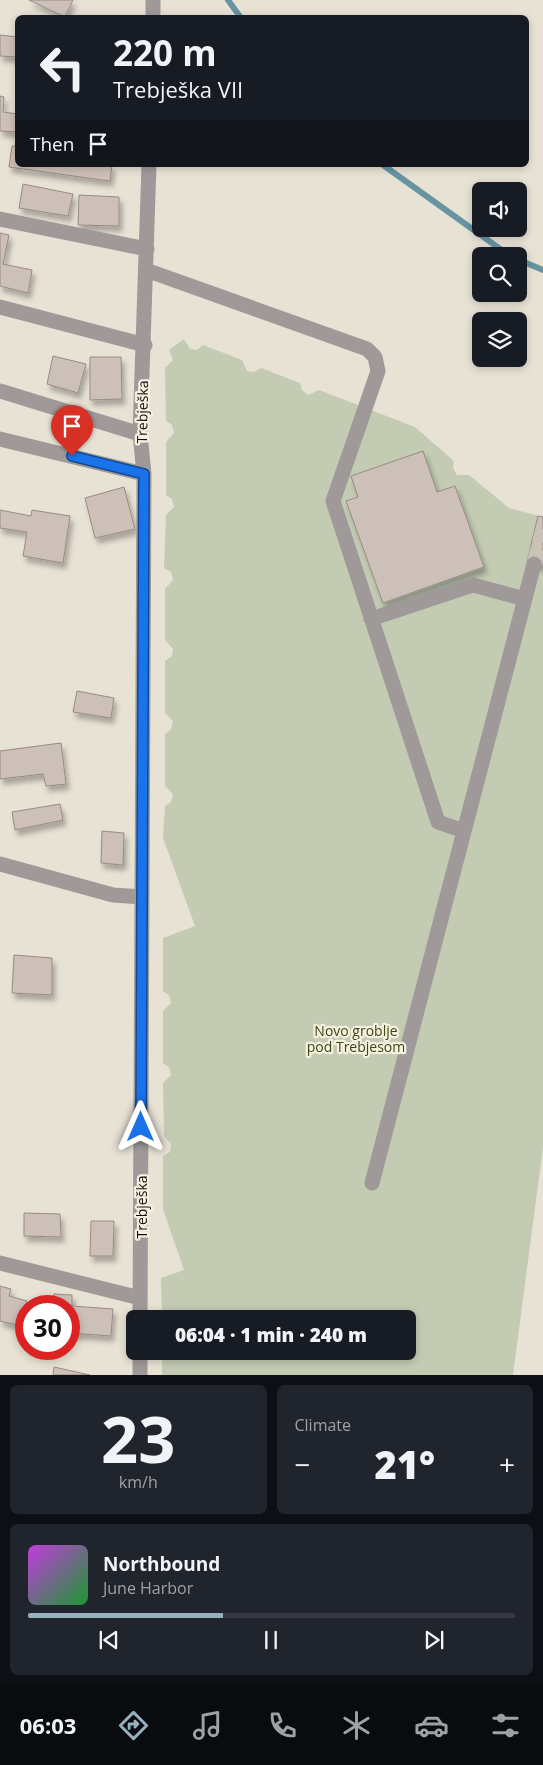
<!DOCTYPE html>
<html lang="en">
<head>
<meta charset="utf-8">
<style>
  body { margin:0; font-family:"Open Sans",sans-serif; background:#20242c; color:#f1f3f6; height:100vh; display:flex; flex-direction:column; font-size:19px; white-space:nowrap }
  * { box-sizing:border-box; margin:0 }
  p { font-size:16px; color:#9ea1a6 }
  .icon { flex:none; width:28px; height:28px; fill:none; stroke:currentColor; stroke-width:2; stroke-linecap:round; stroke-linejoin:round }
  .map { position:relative; height:1375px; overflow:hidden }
  .side { display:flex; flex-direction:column; gap:10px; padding:10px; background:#0d0f14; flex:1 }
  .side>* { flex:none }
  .guide { position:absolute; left:15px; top:15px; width:514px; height:152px; border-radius:8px; box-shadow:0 2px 8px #0003; background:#171b24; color:#f1f3f6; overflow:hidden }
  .fabs { position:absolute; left:472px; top:182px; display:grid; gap:10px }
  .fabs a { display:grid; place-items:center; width:55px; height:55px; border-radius:8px; background:#171b24; box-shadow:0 2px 8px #0003; font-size:25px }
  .speed { position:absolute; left:15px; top:1295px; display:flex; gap:10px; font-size:25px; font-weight:700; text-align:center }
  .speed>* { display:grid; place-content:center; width:65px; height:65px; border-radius:50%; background:#171b24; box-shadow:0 2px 8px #0003; line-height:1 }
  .speed .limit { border:8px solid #d22; background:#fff; color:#111 }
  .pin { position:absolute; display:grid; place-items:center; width:42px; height:42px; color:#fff; margin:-51px -21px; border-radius:50% 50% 50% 0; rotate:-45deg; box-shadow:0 0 5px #0007 }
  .pin .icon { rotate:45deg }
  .me { position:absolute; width:55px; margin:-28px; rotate:0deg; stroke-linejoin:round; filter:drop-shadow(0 0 4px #0008) }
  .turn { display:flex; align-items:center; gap:18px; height:105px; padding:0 15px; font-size:22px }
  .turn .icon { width:65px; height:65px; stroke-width:2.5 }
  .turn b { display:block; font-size:35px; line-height:42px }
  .then { display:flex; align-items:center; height:48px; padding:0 15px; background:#0003; gap:10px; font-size:19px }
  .big { font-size:38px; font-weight:800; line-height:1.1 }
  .side .tile { flex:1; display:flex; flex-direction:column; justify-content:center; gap:8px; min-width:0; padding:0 18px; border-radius:8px; background:#20242c }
  .side .dial { align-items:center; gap:0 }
  .dial b { font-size:65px; line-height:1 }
  .song { display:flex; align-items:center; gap:15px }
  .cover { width:60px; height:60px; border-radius:8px; background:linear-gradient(135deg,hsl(290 70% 55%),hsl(130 70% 35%)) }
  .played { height:5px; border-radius:2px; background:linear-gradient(90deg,#98afbe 40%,#363941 40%) }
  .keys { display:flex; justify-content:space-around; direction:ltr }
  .heat { display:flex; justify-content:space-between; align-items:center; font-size:28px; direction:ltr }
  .side .tiles { flex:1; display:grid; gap:10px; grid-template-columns:1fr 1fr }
  .tile:last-child { grid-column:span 2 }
  .trip { position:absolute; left:126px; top:1310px; width:290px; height:50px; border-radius:8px; background:#171b24; box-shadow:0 2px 8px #0003; font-weight:800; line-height:50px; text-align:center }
  .menu { display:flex; height:80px; justify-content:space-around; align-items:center; background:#090b0e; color:#9ea1a6 }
  .menu .icon { width:35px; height:35px }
  .menu .current { color:#98afbe }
  .menu b { font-size:22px; color:#f1f3f6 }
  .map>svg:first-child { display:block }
</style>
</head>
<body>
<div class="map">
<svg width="543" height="1375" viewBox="0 0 543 1375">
  <defs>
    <filter id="shadow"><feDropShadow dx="3" dy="5.5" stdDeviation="2.5" flood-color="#0004"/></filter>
  </defs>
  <rect width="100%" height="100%" fill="#e8e2d5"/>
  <path fill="#c3cbb3" d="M 184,339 L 190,349 L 197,350 L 203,345 L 242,360 L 247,371 L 254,372 L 261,368 L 300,383 L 302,390 L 308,395 L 319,390 L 415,427 L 454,461 L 453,468 L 457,475 L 469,475 L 509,508 L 543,517 L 543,1147 L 513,1375 L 162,1375 L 162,1351 L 408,1351 L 408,1319 L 162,1319 L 161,1278 L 184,1270 L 163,1209 L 163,1156 L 170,1152 L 171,1144 L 164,1136 L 163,1083 L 171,1075 L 169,1067 L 163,1063 L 163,1011 L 171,1003 L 169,995 L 163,991 L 163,938 L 195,926 L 163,838 L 165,806 L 171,802 L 173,794 L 165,786 L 165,734 L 171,729 L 173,721 L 165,713 L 165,661 L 172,656 L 173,649 L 165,640 L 165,589 L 173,580 L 171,572 L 164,568 L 166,515 L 174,507 L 172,499 L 166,495 L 166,442 L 174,433 L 172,425 L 166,421 L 165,368 L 173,360 L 169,350 Z"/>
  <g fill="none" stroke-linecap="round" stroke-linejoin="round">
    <path stroke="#6894a2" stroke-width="6" d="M 228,0 L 241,18
      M 383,165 L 510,256
      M 519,260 L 543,270"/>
  </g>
  <path fill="#cdc0b8" stroke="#978b83" filter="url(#shadow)" d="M 29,0 L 73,0 L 65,17 Z
    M 0,35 L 18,37 L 18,57 L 0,56 Z
    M 0,96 L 4,97 L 3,112 L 18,114 L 18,132 L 0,131 Z
    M 12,146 L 18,146 L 18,165 L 112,165 L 110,181 L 9,167 Z
    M 23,184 L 73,194 L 68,216 L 19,208 Z
    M 79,195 L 119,197 L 119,226 L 78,225 Z
    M 0,233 L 9,235 L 3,264 L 32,270 L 28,293 L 0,286 Z
    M 53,356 L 86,364 L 78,393 L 47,384 Z
    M 90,357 L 121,357 L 122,399 L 90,400 Z
    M 423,451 L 437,492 L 455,486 L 484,567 L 383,603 L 346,501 L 358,497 L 351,476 Z
    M 124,487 L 135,529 L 95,538 L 85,498 Z
    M 0,510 L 31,516 L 32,510 L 70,516 L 63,563 L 23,556 L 27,532 L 0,528 Z
    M 538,516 L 543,517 L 543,566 L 527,562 Z
    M 77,691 L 114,698 L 111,718 L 73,712 Z
    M 61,743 L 66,784 L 46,786 L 43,774 L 0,779 L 0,751 Z
    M 60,804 L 63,820 L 15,830 L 12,812 Z
    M 102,831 L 124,833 L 123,865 L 101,863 Z
    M 14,955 L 52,958 L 52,995 L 12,993 Z
    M 24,1213 L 60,1214 L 61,1237 L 24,1236 Z
    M 91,1221 L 114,1221 L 113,1256 L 90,1256 Z
    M 0,1286 L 11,1289 L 9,1296 L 27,1301 L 22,1326 L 0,1321 Z
    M 54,1294 L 72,1295 L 72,1306 L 113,1309 L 111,1336 L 69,1333 L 69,1306 L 54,1306 Z
    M 54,1367 L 90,1375 L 53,1375 Z"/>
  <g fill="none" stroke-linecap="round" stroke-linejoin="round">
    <path stroke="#c8c2b7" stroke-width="15" stroke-dasharray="15 8" stroke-linecap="butt" d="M 534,564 L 543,529"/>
    <path stroke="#a09999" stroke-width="15" d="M 153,18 L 153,0
      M 0,219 L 147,249
      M 146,270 L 367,349 L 375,357 L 378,371 L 333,501 L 438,822 L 464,831
      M 0,307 L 145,345
      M 0,391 L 140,434
      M 0,439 L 144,474
      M 371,619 L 473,585 L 525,599
      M 0,864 L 113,895 L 142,897
      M 372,1183 L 534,564
      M 0,1263 L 140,1298
      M 140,1319 L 144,474 L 140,434 L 149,165
      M 140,1375 L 140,1351"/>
  </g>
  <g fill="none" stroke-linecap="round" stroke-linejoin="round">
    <defs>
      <path id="route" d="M 72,456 L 144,474 L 141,1127"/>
    </defs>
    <use href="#route" stroke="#114b97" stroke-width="12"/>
    <use href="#route" stroke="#1a73e8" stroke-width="9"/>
  </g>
  <g text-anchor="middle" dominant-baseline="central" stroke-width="4.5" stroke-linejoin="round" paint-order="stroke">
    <g font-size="14" fill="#110f0b" stroke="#f6f0e2">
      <text transform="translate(142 412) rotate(-89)">Trebješka</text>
      <text transform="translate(141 1207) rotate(-90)">Trebješka</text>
    </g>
    <g font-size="14" fill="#3b490d" stroke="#f6f0e2">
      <text x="356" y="1030">Novo groblje<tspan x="356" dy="16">pod Trebjesom</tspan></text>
    </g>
  </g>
</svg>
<div class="fabs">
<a><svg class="icon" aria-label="sound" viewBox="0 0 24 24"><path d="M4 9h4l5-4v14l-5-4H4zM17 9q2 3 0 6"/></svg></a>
<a><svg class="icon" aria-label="search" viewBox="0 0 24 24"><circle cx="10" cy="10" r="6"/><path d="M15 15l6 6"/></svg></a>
<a><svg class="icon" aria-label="layers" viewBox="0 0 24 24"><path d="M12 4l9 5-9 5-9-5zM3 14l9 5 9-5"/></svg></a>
</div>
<div class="speed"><div class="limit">30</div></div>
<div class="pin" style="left:72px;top:456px;background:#d93025"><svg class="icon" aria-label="arrive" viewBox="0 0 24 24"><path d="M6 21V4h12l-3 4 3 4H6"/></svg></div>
<svg class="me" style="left:141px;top:1127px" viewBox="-20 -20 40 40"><path d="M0-17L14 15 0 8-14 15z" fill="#1a73e8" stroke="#fff" stroke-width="4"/></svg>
<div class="trip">06:04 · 1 min · 240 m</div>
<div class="guide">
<div class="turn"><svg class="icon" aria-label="left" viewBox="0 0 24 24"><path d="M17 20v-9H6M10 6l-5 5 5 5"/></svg><div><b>220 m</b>Trebješka VII</div></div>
<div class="then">Then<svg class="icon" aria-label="arrive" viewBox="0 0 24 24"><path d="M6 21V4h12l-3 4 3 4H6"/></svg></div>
</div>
</div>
<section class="side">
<div class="tiles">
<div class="tile dial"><b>23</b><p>km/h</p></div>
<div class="tile"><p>Climate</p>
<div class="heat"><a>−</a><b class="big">21°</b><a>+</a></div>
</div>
<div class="tile">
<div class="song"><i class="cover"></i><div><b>Northbound</b><p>June Harbor</p></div></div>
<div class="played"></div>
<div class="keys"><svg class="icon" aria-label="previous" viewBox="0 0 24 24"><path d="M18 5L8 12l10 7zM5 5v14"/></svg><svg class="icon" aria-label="pause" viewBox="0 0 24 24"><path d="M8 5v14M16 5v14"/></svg><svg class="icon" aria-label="next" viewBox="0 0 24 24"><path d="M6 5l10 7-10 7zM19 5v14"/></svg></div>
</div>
</div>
</section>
<nav class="menu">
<b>06:03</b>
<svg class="icon current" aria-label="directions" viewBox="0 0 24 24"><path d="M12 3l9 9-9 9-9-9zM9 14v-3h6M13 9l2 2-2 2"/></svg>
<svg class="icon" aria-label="music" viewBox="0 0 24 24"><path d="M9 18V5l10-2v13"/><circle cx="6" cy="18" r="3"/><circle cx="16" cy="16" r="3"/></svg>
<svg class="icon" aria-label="phone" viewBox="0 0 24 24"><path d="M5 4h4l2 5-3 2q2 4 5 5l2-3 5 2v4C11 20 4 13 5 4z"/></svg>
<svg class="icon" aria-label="climate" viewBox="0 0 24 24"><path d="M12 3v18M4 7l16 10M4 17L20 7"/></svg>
<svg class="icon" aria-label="car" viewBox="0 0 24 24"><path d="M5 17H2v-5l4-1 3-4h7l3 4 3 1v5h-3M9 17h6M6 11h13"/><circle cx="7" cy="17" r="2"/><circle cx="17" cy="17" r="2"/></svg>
<svg class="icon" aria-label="filters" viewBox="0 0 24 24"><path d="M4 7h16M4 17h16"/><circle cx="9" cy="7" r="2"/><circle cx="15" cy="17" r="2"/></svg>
</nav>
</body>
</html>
